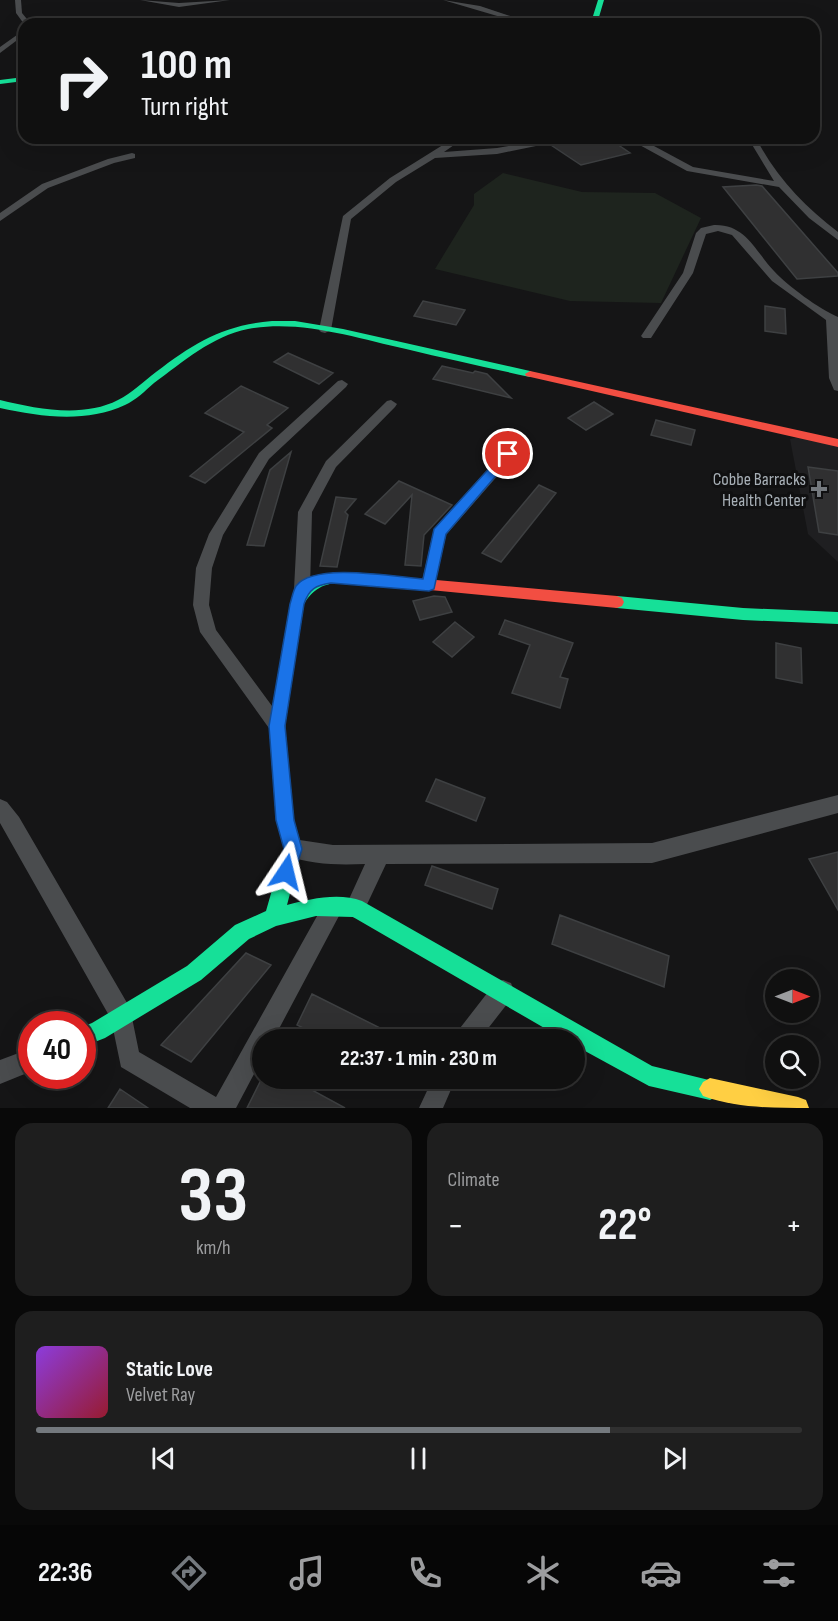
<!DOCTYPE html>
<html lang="en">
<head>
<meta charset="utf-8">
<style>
  body { margin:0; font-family:"Sofia Sans Condensed",sans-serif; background:#1e1e1e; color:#f1f3f6; height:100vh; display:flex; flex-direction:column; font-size:22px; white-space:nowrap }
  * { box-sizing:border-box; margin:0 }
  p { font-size:20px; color:#9c9d9f }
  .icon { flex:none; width:33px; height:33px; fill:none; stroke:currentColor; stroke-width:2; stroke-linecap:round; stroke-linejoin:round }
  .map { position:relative; height:1108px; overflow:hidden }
  .drawer { display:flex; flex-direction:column; gap:15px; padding:15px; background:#090909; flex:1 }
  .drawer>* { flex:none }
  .banner { position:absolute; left:18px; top:18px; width:802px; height:126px; border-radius:18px; box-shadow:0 6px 24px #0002,0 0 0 2px #303030; background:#101010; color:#f1f3f6; overflow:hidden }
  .needle { width:39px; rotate:90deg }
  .tools { position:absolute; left:765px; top:969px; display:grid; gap:12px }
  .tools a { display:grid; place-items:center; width:54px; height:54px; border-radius:50%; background:#101010; box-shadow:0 6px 24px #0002,0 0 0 2px #303030; font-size:30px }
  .speed { position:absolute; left:18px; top:1011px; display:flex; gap:12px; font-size:30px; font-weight:700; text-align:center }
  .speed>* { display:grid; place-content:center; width:78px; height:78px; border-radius:50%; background:#101010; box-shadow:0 6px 24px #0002,0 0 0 2px #303030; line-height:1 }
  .speed .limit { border:9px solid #d22; background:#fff; color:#111 }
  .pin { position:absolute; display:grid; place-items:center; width:51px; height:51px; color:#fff; margin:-26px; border:3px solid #fff; border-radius:50%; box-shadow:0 2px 6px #0007 }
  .me { position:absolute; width:66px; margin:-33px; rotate:10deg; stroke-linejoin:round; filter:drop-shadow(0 0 4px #0008) }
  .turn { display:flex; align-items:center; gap:21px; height:126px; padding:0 24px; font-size:27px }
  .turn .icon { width:78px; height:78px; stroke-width:2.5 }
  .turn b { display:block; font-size:42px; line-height:51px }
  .big { font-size:45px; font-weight:700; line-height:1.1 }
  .drawer .tile { flex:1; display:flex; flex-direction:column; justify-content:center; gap:9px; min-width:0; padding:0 21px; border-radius:18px; background:#1e1e1e }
  .drawer .dial { align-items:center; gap:0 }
  .dial b { font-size:78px; line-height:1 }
  .song { display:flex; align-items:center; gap:18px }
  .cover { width:72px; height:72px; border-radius:9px; background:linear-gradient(135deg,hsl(270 70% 55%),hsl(350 70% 35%)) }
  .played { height:6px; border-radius:3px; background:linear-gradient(90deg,#74797e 75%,#303030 75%) }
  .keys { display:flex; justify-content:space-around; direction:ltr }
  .heat { display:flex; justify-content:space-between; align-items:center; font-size:33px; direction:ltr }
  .drawer .tiles { flex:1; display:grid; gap:15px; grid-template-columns:1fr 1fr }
  .tile:last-child { grid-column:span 2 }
  .trip { position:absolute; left:252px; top:1029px; width:333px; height:60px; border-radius:30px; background:#101010; box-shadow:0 6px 24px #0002,0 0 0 2px #303030; font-weight:700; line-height:60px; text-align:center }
  .menu { display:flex; height:96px; justify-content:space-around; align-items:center; background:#060606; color:#9c9d9f }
  .menu .icon { width:42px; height:42px }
  .menu .selected { color:#74797e }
  .menu b { font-size:27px; color:#f1f3f6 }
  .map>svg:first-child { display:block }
</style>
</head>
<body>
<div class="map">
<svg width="838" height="1108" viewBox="0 0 838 1108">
  <rect width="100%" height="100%" fill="#151516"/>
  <path fill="#1f1f21" d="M 803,436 L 838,443 L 838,562 L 808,534 L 790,439 Z"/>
  <path fill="#1e241e" d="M 503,173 L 582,192 L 655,193 L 701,218 L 661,303 L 570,301 L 435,269 L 474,205 L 474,194 Z"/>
  <path fill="#303031" stroke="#3e4042" stroke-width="1.5" d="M 577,138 L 608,138 L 630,153 L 581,165 L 551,145 Z
    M 756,185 L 762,186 L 838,273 L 838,276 L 797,279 L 723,187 Z
    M 423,301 L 465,310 L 456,325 L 414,316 Z
    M 765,306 L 785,309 L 786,334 L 765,331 Z
    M 288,353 L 333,373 L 319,384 L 274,362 Z
    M 442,366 L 473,373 L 475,371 L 487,374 L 511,398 L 433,379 Z
    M 241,386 L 288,408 L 267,425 L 272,428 L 205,483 L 190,476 L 244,432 L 205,413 Z
    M 594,402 L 613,414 L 586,430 L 568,418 Z
    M 656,420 L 695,430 L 691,445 L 651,435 Z
    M 291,452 L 264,546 L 247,545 L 270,470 Z
    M 808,467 L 838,471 L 838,535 L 819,532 Z
    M 399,481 L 452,505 L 424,535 L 421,566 L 405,565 L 412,495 L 385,524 L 365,514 Z
    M 539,485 L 556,493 L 501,562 L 482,553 Z
    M 336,497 L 356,499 L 345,512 L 348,515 L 337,567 L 320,566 Z
    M 434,596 L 445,597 L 452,612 L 420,620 L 413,601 Z
    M 505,620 L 573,643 L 560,677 L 568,679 L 560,708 L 512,693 L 530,645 L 499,634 Z
    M 455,622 L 474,637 L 452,657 L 433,642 Z
    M 776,643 L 801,648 L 802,683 L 776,678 Z
    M 436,779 L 485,798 L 476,821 L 426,801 Z
    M 838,852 L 838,910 L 809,859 Z
    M 432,866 L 498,889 L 492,909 L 425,885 Z
    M 560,915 L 669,956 L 664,987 L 552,944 Z
    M 246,953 L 271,965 L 191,1062 L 161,1045 Z
    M 312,994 L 404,1040 L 327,1040 L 297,1025 Z
    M 262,1078 L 290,1078 L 345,1108 L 247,1108 Z
    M 120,1089 L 148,1108 L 108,1108 Z"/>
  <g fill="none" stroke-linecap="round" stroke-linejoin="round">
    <path fill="#4a4c4e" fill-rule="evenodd" d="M 15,0 L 21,0 L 22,13 L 31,24 L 24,24 L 16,13 Z
      M 140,0 L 179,3 L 230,0 L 179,7 Z
      M 443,0 L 480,6 L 534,24 L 524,24 Z
      M 24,30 L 24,35 L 0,53 L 0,47 Z
      M 454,138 L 464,138 L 444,152 L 497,148 L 556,138 L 575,138 L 497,154 L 435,158 L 396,182 L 351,219 L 331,330 L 325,333 L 321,332 L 319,330 L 343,216 L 390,178 Z
      M 616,138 L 641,139 L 693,167 L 774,181 L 748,138 L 756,138 C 776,177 804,206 838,232 L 838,240 L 809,218 L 779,187 L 687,171 L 636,143 Z
      M 132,153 L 135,154 L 135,158 L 114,163 L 48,188 L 0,221 L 0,213 L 42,184 L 108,159 Z
      M 714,225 C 746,224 755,251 774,271 C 788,286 819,309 838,317 L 838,391 L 834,390 L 829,378 L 826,320 L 772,281 L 732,235 L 718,231 L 706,234 L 693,273 L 651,338 L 643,338 L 641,336 L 683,273 L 696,233 L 701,228 Z
      M 342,380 L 348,384 L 346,387 L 269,459 L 223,535 L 212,568 L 209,605 L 216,630 L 283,721 L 286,726 L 283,731 L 277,734 L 271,731 L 200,632 L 193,605 L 196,568 L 209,534 L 259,453 L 338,381 Z
      M 391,400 L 397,404 L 395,407 L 336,467 L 312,512 L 310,589 L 307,593 L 297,593 L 294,589 L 298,512 L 326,461 L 387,401 Z
      M 508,451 L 513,452 L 515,455 L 513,458 L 446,535 L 434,589 L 424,589 L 421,585 L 434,529 L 503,452 Z
      M 838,795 L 838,813 L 652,863 L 386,864 L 362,915 L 355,918 L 348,915 L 345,908 L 365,864 C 339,865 311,865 286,855 L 283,848 L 286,841 L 293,839 L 333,845 L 652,843 Z
      M 0,799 L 7,802 L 19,817 L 130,1008 L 139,1052 L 216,1097 L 326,900 L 333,897 L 340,900 L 343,907 L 340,914 L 273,1040 L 262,1040 L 262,1059 L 236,1108 L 190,1108 L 121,1067 L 111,1019 L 0,823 Z
      M 503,980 L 511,983 L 514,991 L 511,999 L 479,1040 L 454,1040 L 457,1032 L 495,983 Z
      M 32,1048 L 32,1071 L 0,1084 L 0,1060 Z
      M 433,1078 L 456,1078 L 443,1108 L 419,1108 Z"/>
    <path fill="#16e098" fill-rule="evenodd" d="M 598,0 L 604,0 L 599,17 L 591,24 L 584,24 L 593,16 Z
      M 24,77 L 24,81 L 0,84 L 0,80 Z
      M 272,321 L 295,321 L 343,329 L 530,371 L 535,374 L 530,377 C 489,368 447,359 406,349 C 356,338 300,319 248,329 C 212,336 183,362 154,383 C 145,391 136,400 125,405 C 86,423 41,417 0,408 L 0,400 C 37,409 83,418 118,400 C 132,393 144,381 156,372 C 194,343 223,325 272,321 Z
      M 336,572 L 368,574 L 373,575 L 375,579 L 373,583 L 368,584 C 342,582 319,578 304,604 L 285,726 L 294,820 L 302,848 L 287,905 C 309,899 339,892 362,901 L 652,1066 L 717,1082 L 721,1089 L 717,1096 L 710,1100 L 649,1086 L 574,1045 L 574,1040 L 565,1040 L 353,917 L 316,916 L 276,926 L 249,939 L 201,980 L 105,1038 L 82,1047 L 82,1027 L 92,1023 L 187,966 L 235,925 L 266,911 L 284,848 L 276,820 L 269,726 L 290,604 L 305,582 L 313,577 Z
      M 617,596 L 743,608 L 838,612 L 838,624 L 743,620 L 617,608 L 612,606 L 610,602 L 612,598 Z"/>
    <path fill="#ffcf43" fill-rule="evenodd" d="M 710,1078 L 798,1097 L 806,1100 L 809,1108 C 773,1108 736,1108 703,1096 L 699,1089 L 703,1082 Z"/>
    <path fill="#f24e42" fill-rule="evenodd" d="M 530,371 L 838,439 L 838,447 L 526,376 L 525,374 Z
      M 368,574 L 617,596 L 622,598 L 624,602 L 622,606 L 617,608 L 368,584 L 363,583 L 361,579 L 363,575 Z"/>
  </g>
  <path fill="#1a73e8" stroke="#114b97" stroke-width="1.5" d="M 508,450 L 514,454 L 512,457 L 446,534 L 434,589 L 429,591 L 331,583 C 316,585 309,589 304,604 L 285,726 L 294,820 L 302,849 L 293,878 L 286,880 L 280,878 L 277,872 L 284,849 L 276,820 L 269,726 L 290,604 C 292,598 293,591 296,586 C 314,562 396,577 423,579 L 434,529 L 504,452 Z"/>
  <path fill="#74797e" stroke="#101011" stroke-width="2" d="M816 480h6v6h6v6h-6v6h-6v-6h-6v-6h6z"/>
  <g text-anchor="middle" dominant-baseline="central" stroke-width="6" stroke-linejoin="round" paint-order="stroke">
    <g font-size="18" fill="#a7afb6" stroke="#101011" text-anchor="end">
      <text x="806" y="479">Cobbe Barracks<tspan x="806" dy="21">Health Center</tspan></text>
    </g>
  </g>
</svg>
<div class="tools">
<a><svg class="needle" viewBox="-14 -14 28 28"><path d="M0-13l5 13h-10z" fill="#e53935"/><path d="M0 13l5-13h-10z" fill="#9c9d9f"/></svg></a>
<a><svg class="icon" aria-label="search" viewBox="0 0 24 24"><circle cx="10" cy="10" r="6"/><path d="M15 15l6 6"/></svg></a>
</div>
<div class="speed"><div class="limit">40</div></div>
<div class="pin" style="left:508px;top:454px;background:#d93025"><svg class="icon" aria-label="arrive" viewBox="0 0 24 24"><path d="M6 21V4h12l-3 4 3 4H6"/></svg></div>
<svg class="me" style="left:286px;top:872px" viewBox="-20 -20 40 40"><path d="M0-17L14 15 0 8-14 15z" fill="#1a73e8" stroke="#fff" stroke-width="4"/></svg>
<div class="trip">22:37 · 1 min · 230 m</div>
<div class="banner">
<div class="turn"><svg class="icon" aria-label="right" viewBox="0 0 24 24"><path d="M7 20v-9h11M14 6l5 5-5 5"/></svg><div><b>100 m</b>Turn right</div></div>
</div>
</div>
<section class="drawer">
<div class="tiles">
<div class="tile dial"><b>33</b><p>km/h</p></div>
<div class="tile"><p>Climate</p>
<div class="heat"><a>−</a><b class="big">22°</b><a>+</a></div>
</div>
<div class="tile">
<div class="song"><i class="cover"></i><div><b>Static Love</b><p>Velvet Ray</p></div></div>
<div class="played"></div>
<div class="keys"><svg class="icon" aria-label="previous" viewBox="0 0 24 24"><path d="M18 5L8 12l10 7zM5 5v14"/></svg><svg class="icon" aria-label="pause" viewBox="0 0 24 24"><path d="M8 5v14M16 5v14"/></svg><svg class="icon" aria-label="next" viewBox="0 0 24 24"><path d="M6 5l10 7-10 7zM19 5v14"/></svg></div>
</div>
</div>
</section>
<nav class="menu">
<b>22:36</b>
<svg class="icon selected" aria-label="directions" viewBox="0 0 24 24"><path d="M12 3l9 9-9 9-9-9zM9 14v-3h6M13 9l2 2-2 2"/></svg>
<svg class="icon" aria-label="music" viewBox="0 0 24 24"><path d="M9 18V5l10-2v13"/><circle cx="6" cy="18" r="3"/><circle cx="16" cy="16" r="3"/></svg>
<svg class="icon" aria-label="phone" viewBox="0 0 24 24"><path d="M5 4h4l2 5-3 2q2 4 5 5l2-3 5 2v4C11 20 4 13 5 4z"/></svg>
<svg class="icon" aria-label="climate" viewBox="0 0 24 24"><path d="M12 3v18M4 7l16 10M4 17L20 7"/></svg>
<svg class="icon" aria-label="car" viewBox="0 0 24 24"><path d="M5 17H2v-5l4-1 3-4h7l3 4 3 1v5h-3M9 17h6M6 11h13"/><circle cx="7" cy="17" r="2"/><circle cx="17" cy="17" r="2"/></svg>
<svg class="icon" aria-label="filters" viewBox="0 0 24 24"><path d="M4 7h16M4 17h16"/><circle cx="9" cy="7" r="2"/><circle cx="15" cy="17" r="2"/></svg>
</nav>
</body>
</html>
